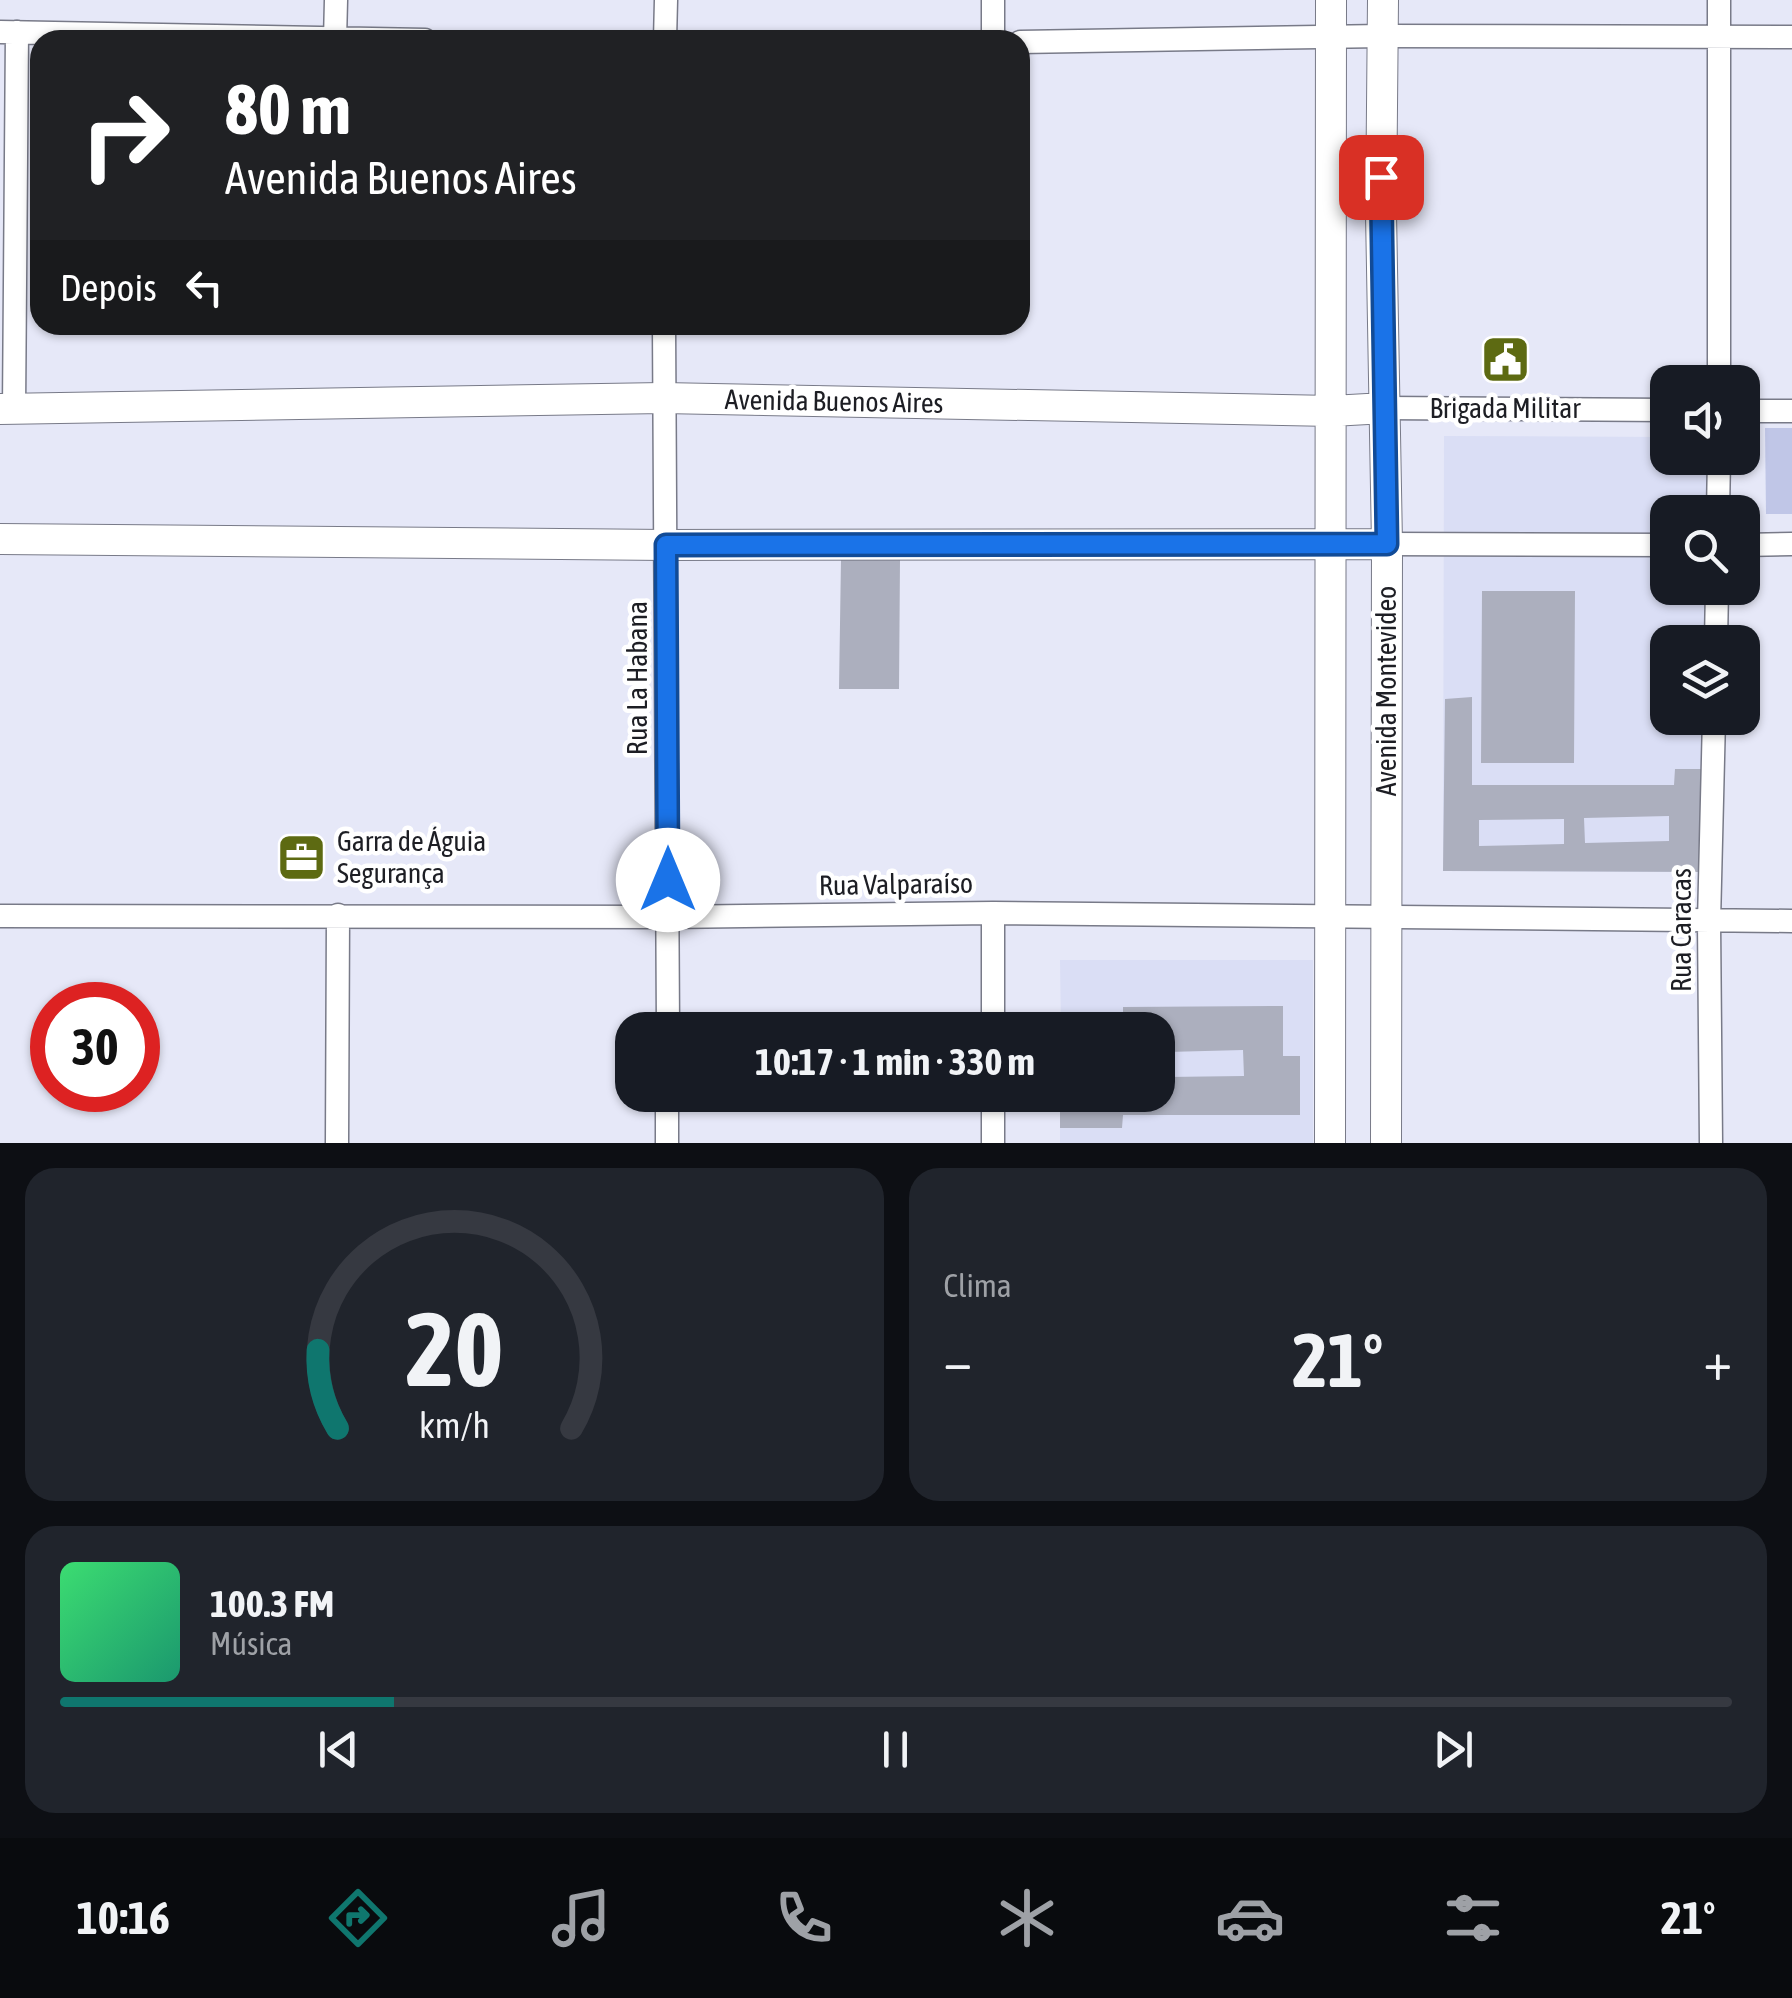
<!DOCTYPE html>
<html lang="pt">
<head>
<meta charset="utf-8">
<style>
  body { margin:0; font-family:"Asap Condensed",sans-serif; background:#20242c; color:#f1f3f6; height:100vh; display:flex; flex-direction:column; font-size:38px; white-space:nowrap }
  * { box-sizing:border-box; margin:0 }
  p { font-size:32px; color:#9ea1a6 }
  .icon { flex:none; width:55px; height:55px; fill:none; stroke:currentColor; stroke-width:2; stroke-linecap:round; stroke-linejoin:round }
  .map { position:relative; height:1143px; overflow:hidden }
  .drawer { display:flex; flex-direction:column; gap:25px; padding:25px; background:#0d0f14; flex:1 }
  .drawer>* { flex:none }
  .banner { position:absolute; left:30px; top:30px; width:1000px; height:305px; border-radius:30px; box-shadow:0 2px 8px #0004; background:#202124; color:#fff; overflow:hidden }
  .tools { position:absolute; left:1650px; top:365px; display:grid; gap:20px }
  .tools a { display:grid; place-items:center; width:110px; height:110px; border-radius:20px; background:#171b24; box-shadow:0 2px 8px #0004; font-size:50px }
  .speed { position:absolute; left:30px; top:982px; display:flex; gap:20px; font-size:50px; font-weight:700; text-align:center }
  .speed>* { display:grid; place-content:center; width:130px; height:130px; border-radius:50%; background:#171b24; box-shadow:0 2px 8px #0004; line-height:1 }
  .speed .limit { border:15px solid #d22; background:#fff; color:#111 }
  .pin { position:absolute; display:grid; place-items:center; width:85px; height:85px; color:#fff; margin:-42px; border-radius:20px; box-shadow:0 5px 15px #0006 }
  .me { position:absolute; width:110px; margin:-55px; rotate:0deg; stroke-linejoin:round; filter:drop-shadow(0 0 8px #0008) }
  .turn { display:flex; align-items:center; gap:35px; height:210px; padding:0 30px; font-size:45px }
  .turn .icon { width:130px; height:130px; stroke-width:2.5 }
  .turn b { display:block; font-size:70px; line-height:85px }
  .then { display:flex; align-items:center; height:95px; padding:0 30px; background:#0003; gap:20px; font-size:38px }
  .big { font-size:75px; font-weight:700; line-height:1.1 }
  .drawer .tile { flex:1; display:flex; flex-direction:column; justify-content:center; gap:15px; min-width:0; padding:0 35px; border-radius:30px; background:#20242c }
  .drawer .dial { align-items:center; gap:0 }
  .dial svg { height:260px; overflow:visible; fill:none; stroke:#363941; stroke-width:7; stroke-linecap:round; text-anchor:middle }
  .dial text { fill:#f1f3f6; stroke:none }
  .song { display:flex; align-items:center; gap:30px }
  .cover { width:120px; height:120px; border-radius:15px; background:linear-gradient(135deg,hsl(140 70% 55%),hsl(160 70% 35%)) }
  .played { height:10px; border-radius:5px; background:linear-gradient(90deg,#0f766e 20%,#363941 20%) }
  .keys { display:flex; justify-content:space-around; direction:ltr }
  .heat { display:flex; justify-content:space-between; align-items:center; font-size:55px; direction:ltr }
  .drawer .tiles { flex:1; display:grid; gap:25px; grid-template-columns:1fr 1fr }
  .tile:last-child { grid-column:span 2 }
  .trip { position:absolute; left:615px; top:1012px; width:560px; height:100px; border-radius:30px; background:#171b24; box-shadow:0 2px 8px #0004; font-weight:700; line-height:100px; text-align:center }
  .menu { display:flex; height:160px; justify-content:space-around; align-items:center; background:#090b0e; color:#9ea1a6 }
  .menu .icon { width:70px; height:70px }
  .menu .current { color:#0f766e }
  .menu b { font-size:45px; color:#f1f3f6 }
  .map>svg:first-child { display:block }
</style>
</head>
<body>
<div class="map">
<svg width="1792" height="1143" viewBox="0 0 1792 1143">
  <rect width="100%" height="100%" fill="#e6e8f8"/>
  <path fill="#dadef5" d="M 1444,436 L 1667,437 L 1668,458 L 1708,458 L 1708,512 L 1668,512 L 1668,588 L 1708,588 L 1708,642 L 1668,642 L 1668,718 L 1707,718 L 1707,872 L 1443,871 Z
    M 1060,960 L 1313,960 L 1313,1143 L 1060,1143 L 1060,1095 L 1158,1095 L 1158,1030 L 1061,1030 Z"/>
  <path fill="#c0c6e7" d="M 1765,428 L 1792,428 L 1792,514 L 1766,514 Z"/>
  <path fill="#acafbe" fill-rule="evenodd" d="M 841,559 L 900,560 L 899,689 L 839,689 Z
    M 1482,591 L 1575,591 L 1574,763 L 1481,763 Z
    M 1472,697 L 1472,785 L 1674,785 L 1675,769 L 1707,769 L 1707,872 L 1443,871 L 1445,699 ZM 1669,816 L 1669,841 L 1585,843 L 1584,818 ZM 1564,819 L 1564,844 L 1479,846 L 1479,820 Z
    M 1283,1006 L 1283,1056 L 1300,1056 L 1300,1115 L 1123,1115 L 1122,1128 L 1060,1128 L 1060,1095 L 1158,1095 L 1158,1030 L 1123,1030 L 1123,1007 ZM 1243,1050 L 1244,1076 L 1167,1077 L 1167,1052 Z"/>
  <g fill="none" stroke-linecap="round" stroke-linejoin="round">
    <defs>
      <path id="minor" d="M 993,0 L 993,40
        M 0,32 L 425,40
        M 335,40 L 336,0
        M 665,40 L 666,0
        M 1020,42 L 1382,36 L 1792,37
        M 664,325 L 668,1030
        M 1719,382 L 1719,0
        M 1385,408 L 1668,410
        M 14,409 L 17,32
        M 1742,411 L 1792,411
        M 1718,512 L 1719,458
        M 1387,544 L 1668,545
        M 1742,545 L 1792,544
        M 1716,642 L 1717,588
        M 993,913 L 993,1030
        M 0,916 L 668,917 L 993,913 L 1792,921
        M 993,1095 L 993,1143
        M 337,1143 L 338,915
        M 667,1143 L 667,1095
        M 1711,1143 L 1709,922 L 1714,718"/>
      <path id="tertiary" d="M 1383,0 L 1381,213 L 1387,544 L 1386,1143
        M 0,409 L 663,398 L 1332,411 L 1385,408
        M 0,539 L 666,545 L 1387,544
        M 1330,1143 L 1331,0"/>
    </defs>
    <use href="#minor" stroke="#787a88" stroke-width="25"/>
    <use href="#tertiary" stroke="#787a88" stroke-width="32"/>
    <use href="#minor" stroke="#fff" stroke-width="22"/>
    <use href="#tertiary" stroke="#fff" stroke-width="30"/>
  </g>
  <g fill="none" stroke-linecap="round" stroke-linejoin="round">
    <defs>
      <path id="route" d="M 668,880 L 666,545 L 1387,544 L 1381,177"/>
    </defs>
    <use href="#route" stroke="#114b97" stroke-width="25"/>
    <use href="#route" stroke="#1a73e8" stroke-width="18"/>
  </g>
  <defs>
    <symbol id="civic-square" viewBox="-11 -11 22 22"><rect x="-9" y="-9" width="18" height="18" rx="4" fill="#5d6a12" stroke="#fff"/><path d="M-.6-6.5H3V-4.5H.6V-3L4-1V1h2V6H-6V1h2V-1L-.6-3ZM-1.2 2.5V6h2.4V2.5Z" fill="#fff"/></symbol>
    <symbol id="office-square" viewBox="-11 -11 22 22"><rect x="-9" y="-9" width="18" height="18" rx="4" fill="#5d6a12" stroke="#fff"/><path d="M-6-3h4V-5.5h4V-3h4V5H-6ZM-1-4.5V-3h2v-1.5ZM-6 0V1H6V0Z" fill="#fff"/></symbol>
  </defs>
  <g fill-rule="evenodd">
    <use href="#civic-square" x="1478" y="332" width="55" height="55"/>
    <use href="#office-square" x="274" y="830" width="55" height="55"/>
  </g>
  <g text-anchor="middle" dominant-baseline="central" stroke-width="9" stroke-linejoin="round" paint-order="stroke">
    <g font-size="28" fill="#1d1e24" stroke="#fff">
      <text transform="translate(834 401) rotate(1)">Avenida Buenos Aires</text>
      <text transform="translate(637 678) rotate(-90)">Rua La Habana</text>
      <text transform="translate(1386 691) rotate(-90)">Avenida Montevideo</text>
      <text transform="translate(896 884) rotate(-1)">Rua Valparaíso</text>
      <text transform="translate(1681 930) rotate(-90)">Rua Caracas</text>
    </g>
    <g font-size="28" fill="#1d1e24" stroke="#fff">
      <text x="1505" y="408">Brigada Militar</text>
      <text x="337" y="841" text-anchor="start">Garra de Águia<tspan x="337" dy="32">Segurança</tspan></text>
    </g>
  </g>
</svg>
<div class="tools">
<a><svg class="icon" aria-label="sound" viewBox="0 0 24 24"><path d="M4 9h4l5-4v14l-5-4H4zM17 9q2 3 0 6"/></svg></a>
<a><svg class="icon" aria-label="search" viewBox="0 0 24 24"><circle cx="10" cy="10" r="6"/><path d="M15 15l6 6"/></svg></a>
<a><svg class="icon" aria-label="layers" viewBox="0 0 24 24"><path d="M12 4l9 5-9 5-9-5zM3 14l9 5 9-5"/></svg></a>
</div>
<div class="speed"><div class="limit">30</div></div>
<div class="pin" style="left:1381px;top:177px;background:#d93025"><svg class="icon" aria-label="arrive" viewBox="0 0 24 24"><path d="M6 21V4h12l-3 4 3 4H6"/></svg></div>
<svg class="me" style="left:668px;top:880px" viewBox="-20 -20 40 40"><circle r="19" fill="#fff"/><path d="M0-13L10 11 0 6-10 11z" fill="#1a73e8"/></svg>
<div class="trip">10:17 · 1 min · 330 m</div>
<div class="banner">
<div class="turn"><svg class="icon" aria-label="right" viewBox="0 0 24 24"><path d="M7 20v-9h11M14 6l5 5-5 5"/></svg><div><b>80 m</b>Avenida Buenos Aires</div></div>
<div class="then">Depois<svg class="icon" aria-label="left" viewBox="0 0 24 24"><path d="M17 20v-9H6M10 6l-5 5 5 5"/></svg></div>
</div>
</div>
<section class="drawer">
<div class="tiles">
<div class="tile dial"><svg viewBox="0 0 100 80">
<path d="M14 69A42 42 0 1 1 86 69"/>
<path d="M14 69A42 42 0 0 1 8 45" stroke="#0f766e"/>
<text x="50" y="56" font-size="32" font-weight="700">20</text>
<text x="50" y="72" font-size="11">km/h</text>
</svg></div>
<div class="tile"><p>Clima</p>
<div class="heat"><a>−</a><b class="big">21°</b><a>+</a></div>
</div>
<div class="tile">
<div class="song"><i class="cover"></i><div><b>100.3 FM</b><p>Música</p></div></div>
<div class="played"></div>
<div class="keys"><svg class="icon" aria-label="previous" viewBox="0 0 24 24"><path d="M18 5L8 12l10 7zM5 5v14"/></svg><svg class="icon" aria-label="pause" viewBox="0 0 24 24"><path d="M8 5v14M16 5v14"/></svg><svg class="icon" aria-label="next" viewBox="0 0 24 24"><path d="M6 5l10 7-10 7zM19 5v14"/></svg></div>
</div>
</div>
</section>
<nav class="menu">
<b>10:16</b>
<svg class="icon current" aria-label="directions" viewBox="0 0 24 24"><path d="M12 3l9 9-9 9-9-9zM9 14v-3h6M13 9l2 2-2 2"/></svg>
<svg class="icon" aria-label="music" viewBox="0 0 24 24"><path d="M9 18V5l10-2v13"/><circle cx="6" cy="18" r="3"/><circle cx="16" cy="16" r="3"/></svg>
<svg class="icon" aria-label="phone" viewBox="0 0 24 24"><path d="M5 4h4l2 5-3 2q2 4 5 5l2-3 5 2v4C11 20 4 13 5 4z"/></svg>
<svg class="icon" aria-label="climate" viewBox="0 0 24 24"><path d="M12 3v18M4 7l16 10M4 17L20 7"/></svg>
<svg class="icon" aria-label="car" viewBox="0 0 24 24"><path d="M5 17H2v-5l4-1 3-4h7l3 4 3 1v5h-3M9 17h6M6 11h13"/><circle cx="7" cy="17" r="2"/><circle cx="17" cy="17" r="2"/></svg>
<svg class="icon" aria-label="filters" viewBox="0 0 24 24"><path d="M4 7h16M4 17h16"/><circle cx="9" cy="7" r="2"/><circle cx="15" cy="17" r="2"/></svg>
<b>21°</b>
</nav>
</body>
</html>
